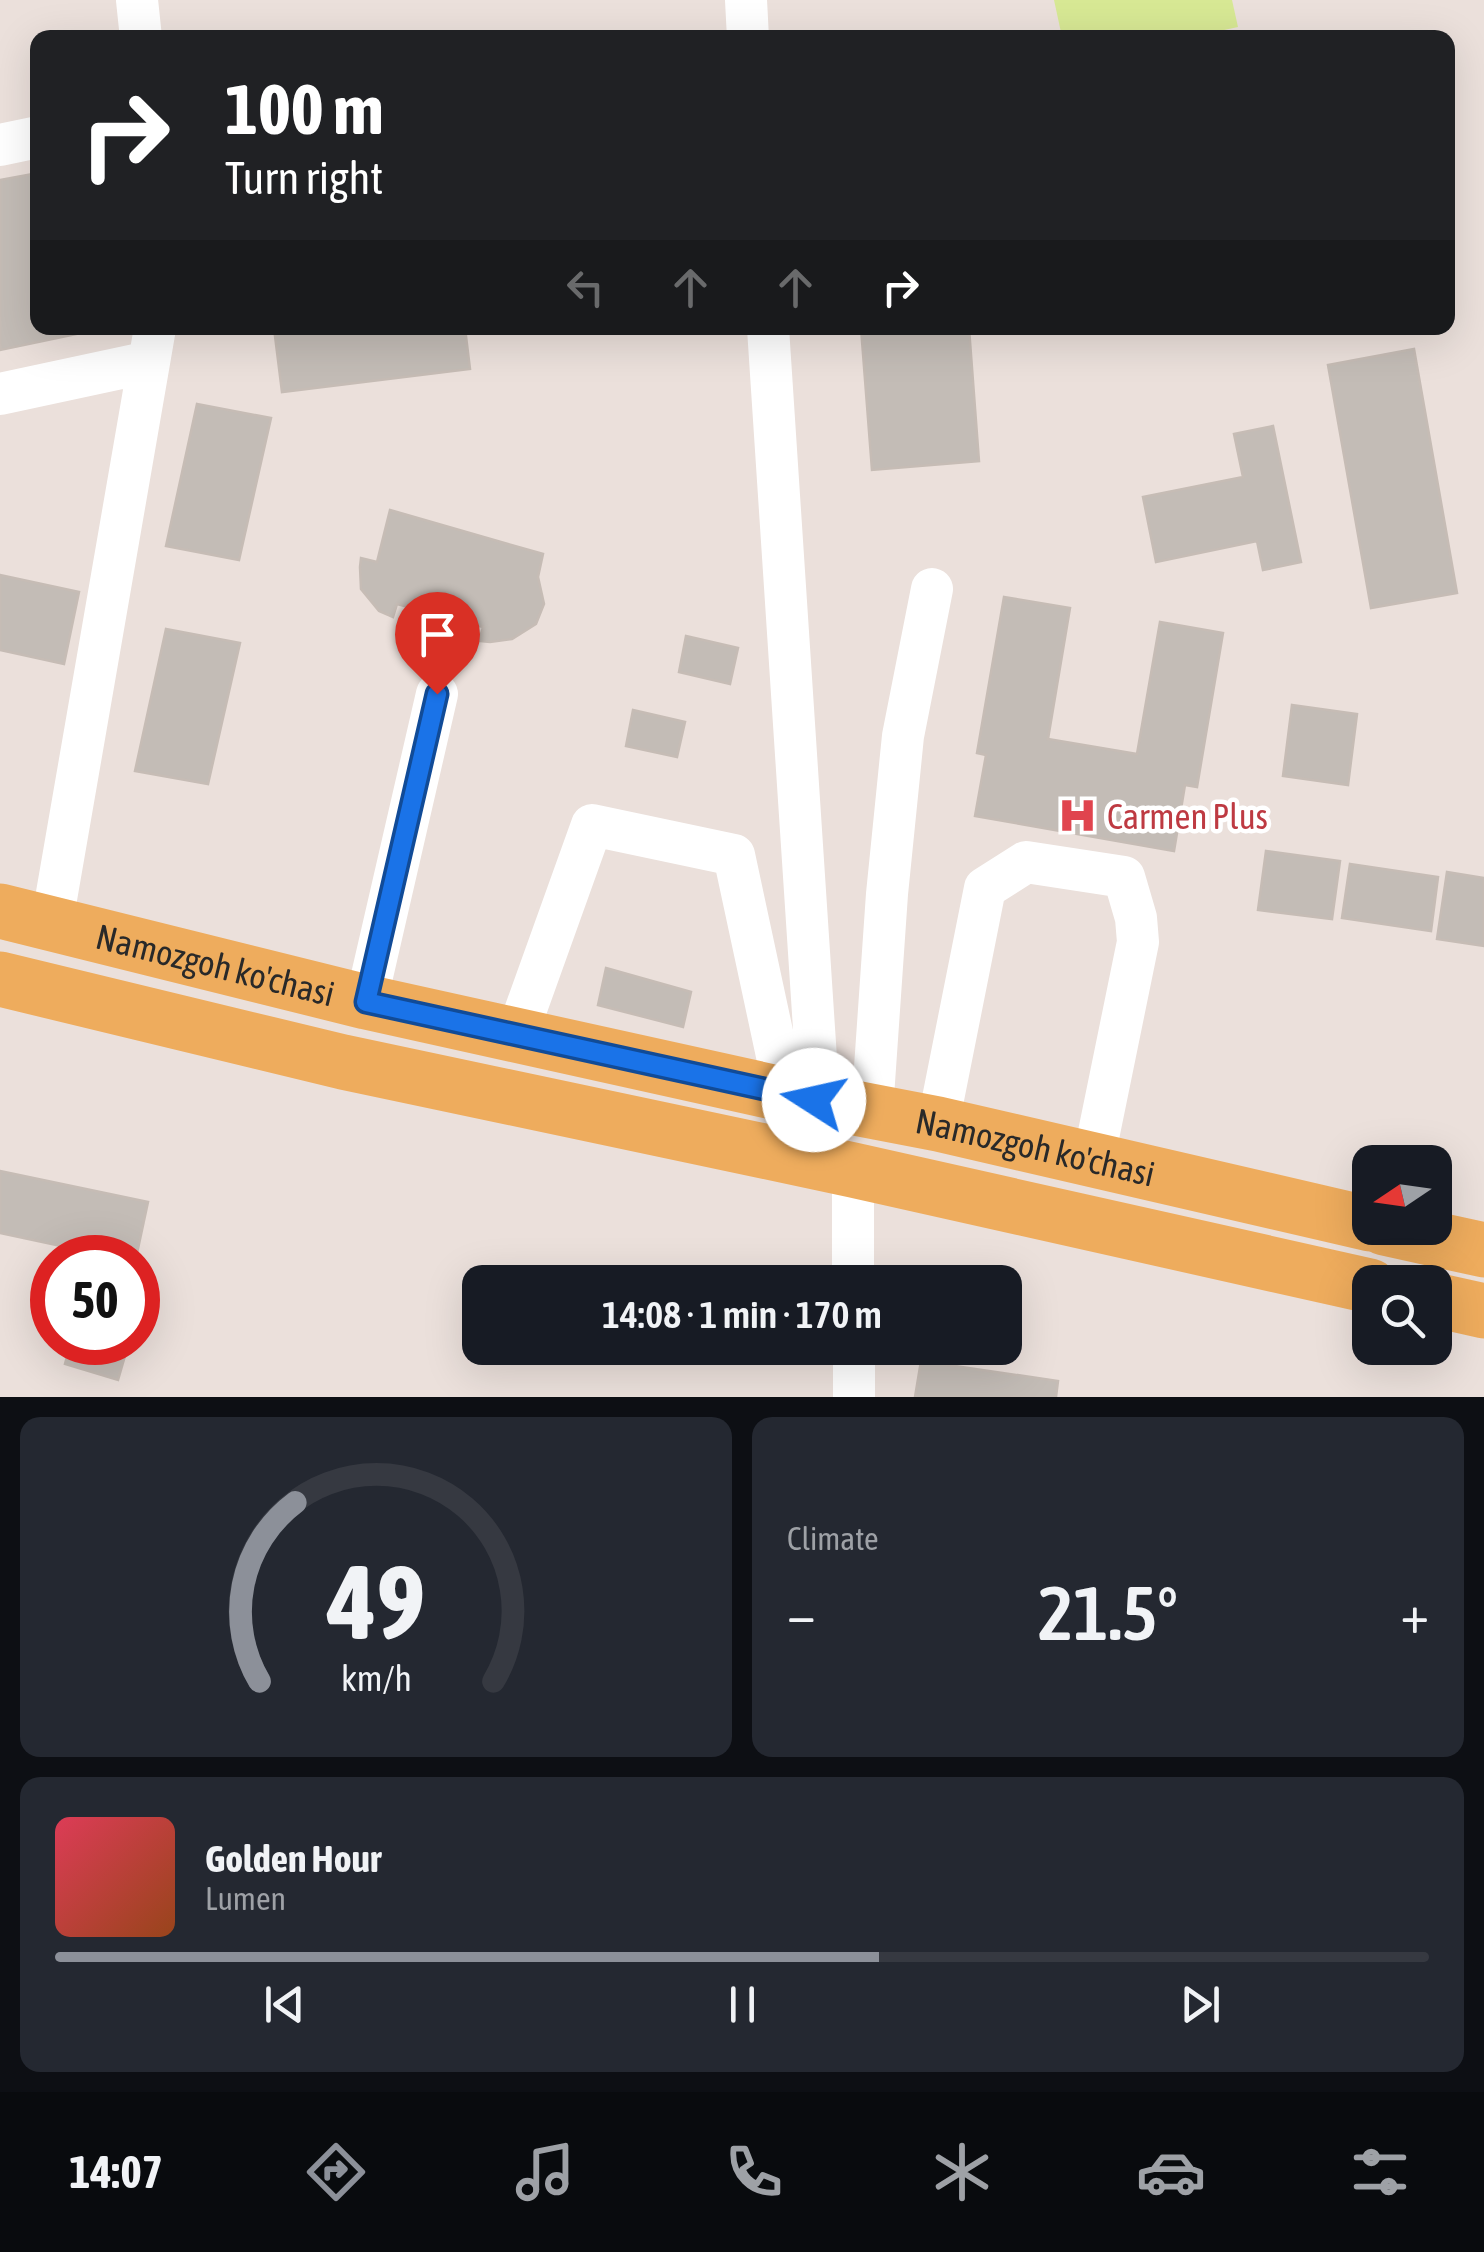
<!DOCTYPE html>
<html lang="en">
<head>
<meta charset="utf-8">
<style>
  body { margin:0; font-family:"Asap Condensed",sans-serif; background:#242831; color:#f1f3f6; height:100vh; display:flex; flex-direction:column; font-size:38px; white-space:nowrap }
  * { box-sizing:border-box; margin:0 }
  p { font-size:32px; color:#9ea1a6 }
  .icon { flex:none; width:55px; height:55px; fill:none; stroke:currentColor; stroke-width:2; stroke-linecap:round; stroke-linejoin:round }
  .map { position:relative; height:1397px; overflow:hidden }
  .sheet { display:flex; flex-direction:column; gap:20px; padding:20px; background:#0d0f14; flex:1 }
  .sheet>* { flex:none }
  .hud { position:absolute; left:30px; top:30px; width:1425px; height:305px; border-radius:20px; box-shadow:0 10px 40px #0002; background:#202124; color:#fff; overflow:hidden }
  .needle { width:65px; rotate:257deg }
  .controls { position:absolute; left:1352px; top:1145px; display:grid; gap:20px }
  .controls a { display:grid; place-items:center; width:100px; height:100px; border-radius:20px; background:#171b24; box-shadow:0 10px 40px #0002; font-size:50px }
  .speed { position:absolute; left:30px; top:1235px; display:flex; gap:20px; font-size:50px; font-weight:700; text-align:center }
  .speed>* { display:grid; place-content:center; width:130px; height:130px; border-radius:50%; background:#171b24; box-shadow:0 10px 40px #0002; line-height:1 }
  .speed .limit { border:15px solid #d22; background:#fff; color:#111 }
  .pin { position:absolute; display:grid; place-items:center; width:85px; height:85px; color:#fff; margin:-102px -42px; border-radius:50% 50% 50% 0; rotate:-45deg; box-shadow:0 0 10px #0007 }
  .pin .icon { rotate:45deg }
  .me { position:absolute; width:110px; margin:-55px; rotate:280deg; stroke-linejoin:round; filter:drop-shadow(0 0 8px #0008) }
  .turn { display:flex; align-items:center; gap:35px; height:210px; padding:0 30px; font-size:45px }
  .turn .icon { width:130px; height:130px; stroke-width:2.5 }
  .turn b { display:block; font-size:70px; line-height:85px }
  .lanes { display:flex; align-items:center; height:95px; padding:0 30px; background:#0003; justify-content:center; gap:50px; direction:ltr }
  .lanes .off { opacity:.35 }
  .big { font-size:75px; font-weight:600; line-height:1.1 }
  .sheet .card { flex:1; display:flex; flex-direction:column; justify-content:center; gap:15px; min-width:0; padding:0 35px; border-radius:20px; background:#242831 }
  .sheet .dial { align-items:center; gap:0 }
  .dial svg { height:260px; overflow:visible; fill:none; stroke:#363941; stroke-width:7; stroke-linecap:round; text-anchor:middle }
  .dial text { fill:#f1f3f6; stroke:none }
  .song { display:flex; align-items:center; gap:30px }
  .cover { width:120px; height:120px; border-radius:15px; background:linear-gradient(135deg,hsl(350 70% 55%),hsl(20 70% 35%)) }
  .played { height:10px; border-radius:5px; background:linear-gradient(90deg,#8c9099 60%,#363941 60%) }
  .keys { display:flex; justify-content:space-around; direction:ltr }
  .heat { display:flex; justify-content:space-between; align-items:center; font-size:55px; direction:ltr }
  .sheet .tiles { flex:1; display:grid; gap:20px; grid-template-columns:1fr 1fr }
  .card:last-child { grid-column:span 2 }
  .trip { position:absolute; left:462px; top:1265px; width:560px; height:100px; border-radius:20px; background:#171b24; box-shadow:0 10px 40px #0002; font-weight:600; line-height:100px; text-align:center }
  .tabs { display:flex; height:160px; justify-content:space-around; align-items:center; background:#090b0e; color:#9ea1a6 }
  .tabs .icon { width:70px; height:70px }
  .tabs .current { color:#8c9099 }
  .tabs b { font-size:45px; color:#f1f3f6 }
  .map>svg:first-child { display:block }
</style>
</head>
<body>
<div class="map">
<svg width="1484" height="1397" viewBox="0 0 1484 1397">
  <rect width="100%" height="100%" fill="#ebe0db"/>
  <path fill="#d7e894" d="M 1054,0 L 1232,0 L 1238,27 L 1192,37 L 1062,37 Z"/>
  <path fill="#c3bcb6" stroke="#c6bcb5" stroke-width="2.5" d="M 38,173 L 38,328 L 80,328 L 81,333 L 0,350 L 0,180 Z
    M 274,328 L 465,328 L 470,369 L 282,392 Z
    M 861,328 L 969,328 L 979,461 L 872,470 Z
    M 1414,349 L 1457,593 L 1371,608 L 1328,365 Z
    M 197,404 L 271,418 L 239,560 L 166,546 Z
    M 1273,426 L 1301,562 L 1263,570 L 1257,541 L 1156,562 L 1143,497 L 1243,477 L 1234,434 Z
    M 390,510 L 543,554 L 538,577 L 544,604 L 536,624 L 512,639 L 490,642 L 479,641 L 483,627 L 397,604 L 393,617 L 379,611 L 361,589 L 360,567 L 361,558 L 377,562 Z
    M 0,575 L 79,592 L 64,664 L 0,650 Z
    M 1004,597 L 1070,608 L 1048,739 L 1137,754 L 1160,622 L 1223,633 L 1197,787 L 1185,785 L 1174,851 L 975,816 L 986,755 L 977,753 Z
    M 166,629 L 240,643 L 208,784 L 135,771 Z
    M 686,636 L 738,648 L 730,684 L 679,672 Z
    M 1292,705 L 1357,714 L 1348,785 L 1283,776 Z
    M 633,710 L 685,722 L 677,757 L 626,746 Z
    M 1266,851 L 1340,861 L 1332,919 L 1258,910 Z
    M 1350,864 L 1438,877 L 1431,931 L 1342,918 Z
    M 1447,872 L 1484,878 L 1484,946 L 1437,939 Z
    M 606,968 L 691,992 L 683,1027 L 598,1005 Z
    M 0,1171 L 148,1202 L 136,1258 L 117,1258 L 0,1233 Z
    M 71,1342 L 129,1342 L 118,1380 L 65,1364 Z
    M 921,1361 L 1058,1381 L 1056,1397 L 915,1397 Z"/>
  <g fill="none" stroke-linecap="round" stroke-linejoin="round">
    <path stroke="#fff" stroke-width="42" d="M 137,0 L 141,38
      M 746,0 L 748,38
      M 0,145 L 38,137
      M 768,328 L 817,1074 L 814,1100
      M 0,394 L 149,362
      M 52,922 L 155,328
      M 366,1002 L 437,694
      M 517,1034 L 592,825 L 734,855 L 781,1074 L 782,1094
      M 872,1111 L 887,894 L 903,736 L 932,589
      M 938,1124 L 985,888 L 1026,862 L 1124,877 L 1136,918 L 1138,942 L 1093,1162
      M 853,1170 L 853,1282
      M 854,1348 L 854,1397"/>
    <g stroke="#eeac5d" stroke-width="55">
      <path id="s1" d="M 0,911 L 366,1002 L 782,1094 L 938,1124 L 1370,1224"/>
      <path d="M 0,979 L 343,1062 L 853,1170 L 1370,1286"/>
      <path d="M 1384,1228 L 1484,1250"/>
      <path d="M 1435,1300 L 1484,1311"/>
    </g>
  </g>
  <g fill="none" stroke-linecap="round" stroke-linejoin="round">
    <defs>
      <path id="route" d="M 437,694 L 366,1002 L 814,1100"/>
    </defs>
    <use href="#route" stroke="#114b97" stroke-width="25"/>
    <use href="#route" stroke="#1a73e8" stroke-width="18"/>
  </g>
  <defs>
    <symbol id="hospital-bare" viewBox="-9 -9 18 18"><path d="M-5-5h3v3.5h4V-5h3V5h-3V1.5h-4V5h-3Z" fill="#e0444e" stroke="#fff" stroke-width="2.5" paint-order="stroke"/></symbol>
  </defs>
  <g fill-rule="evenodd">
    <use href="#hospital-bare" x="1050" y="788" width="55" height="55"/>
  </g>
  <g text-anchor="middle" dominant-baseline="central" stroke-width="9" stroke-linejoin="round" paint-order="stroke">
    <g font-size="35" fill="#be3a42" stroke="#fff" text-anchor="start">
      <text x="1107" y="816">Carmen Plus</text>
    </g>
    <g font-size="35" fill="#292929" stroke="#fff">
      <text stroke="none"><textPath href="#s1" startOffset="222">Namozgoh ko'chasi</textPath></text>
      <text stroke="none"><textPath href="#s1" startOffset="1062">Namozgoh ko'chasi</textPath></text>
    </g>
  </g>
</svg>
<div class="controls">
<a><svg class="needle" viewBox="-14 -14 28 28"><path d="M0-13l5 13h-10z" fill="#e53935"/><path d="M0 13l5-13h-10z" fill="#9ea1a6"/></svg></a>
<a><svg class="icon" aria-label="search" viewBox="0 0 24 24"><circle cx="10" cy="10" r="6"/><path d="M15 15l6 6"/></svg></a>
</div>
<div class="speed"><div class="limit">50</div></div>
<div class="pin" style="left:437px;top:694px;background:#d93025"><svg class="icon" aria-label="arrive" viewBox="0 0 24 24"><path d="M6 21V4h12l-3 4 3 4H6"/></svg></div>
<svg class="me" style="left:814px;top:1100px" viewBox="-20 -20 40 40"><circle r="19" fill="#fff"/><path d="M0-13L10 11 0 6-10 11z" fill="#1a73e8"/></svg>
<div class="trip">14:08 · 1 min · 170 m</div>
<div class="hud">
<div class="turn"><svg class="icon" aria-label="right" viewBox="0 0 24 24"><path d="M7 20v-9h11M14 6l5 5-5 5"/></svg><div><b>100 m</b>Turn right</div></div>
<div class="lanes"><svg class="icon off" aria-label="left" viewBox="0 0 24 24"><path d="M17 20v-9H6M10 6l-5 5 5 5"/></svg><svg class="icon off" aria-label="ahead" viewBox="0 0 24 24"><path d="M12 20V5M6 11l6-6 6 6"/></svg><svg class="icon off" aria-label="ahead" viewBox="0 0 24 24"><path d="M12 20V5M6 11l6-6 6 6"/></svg><svg class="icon" aria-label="right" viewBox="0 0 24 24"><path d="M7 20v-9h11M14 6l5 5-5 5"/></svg></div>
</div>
</div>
<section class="sheet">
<div class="tiles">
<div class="card dial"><svg viewBox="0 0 100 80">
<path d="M14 69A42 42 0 1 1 86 69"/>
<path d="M14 69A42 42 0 0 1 25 14" stroke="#8c9099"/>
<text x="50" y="56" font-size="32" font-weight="700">49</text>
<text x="50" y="72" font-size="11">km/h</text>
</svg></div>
<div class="card"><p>Climate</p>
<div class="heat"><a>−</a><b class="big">21.5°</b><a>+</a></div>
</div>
<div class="card">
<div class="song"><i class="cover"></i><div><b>Golden Hour</b><p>Lumen</p></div></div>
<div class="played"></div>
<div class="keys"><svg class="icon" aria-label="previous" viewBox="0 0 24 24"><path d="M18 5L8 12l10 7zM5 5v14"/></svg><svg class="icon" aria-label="pause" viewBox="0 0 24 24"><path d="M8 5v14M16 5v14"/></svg><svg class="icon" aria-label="next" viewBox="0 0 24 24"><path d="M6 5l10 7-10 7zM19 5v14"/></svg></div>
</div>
</div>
</section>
<nav class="tabs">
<b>14:07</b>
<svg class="icon current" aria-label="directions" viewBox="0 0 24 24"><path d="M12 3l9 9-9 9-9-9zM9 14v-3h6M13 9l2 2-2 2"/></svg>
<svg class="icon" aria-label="music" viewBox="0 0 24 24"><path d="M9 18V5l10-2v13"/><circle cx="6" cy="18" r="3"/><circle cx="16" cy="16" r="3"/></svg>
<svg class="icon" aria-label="phone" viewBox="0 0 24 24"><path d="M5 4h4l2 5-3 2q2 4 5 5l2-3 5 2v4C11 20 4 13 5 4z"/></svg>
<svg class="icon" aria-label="climate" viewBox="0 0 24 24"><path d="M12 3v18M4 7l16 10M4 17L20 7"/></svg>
<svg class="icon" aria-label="car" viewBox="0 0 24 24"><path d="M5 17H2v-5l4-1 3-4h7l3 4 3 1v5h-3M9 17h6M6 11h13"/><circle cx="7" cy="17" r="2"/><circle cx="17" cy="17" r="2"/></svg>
<svg class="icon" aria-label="filters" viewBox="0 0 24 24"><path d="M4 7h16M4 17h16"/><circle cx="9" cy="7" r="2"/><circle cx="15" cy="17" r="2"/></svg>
</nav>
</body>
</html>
